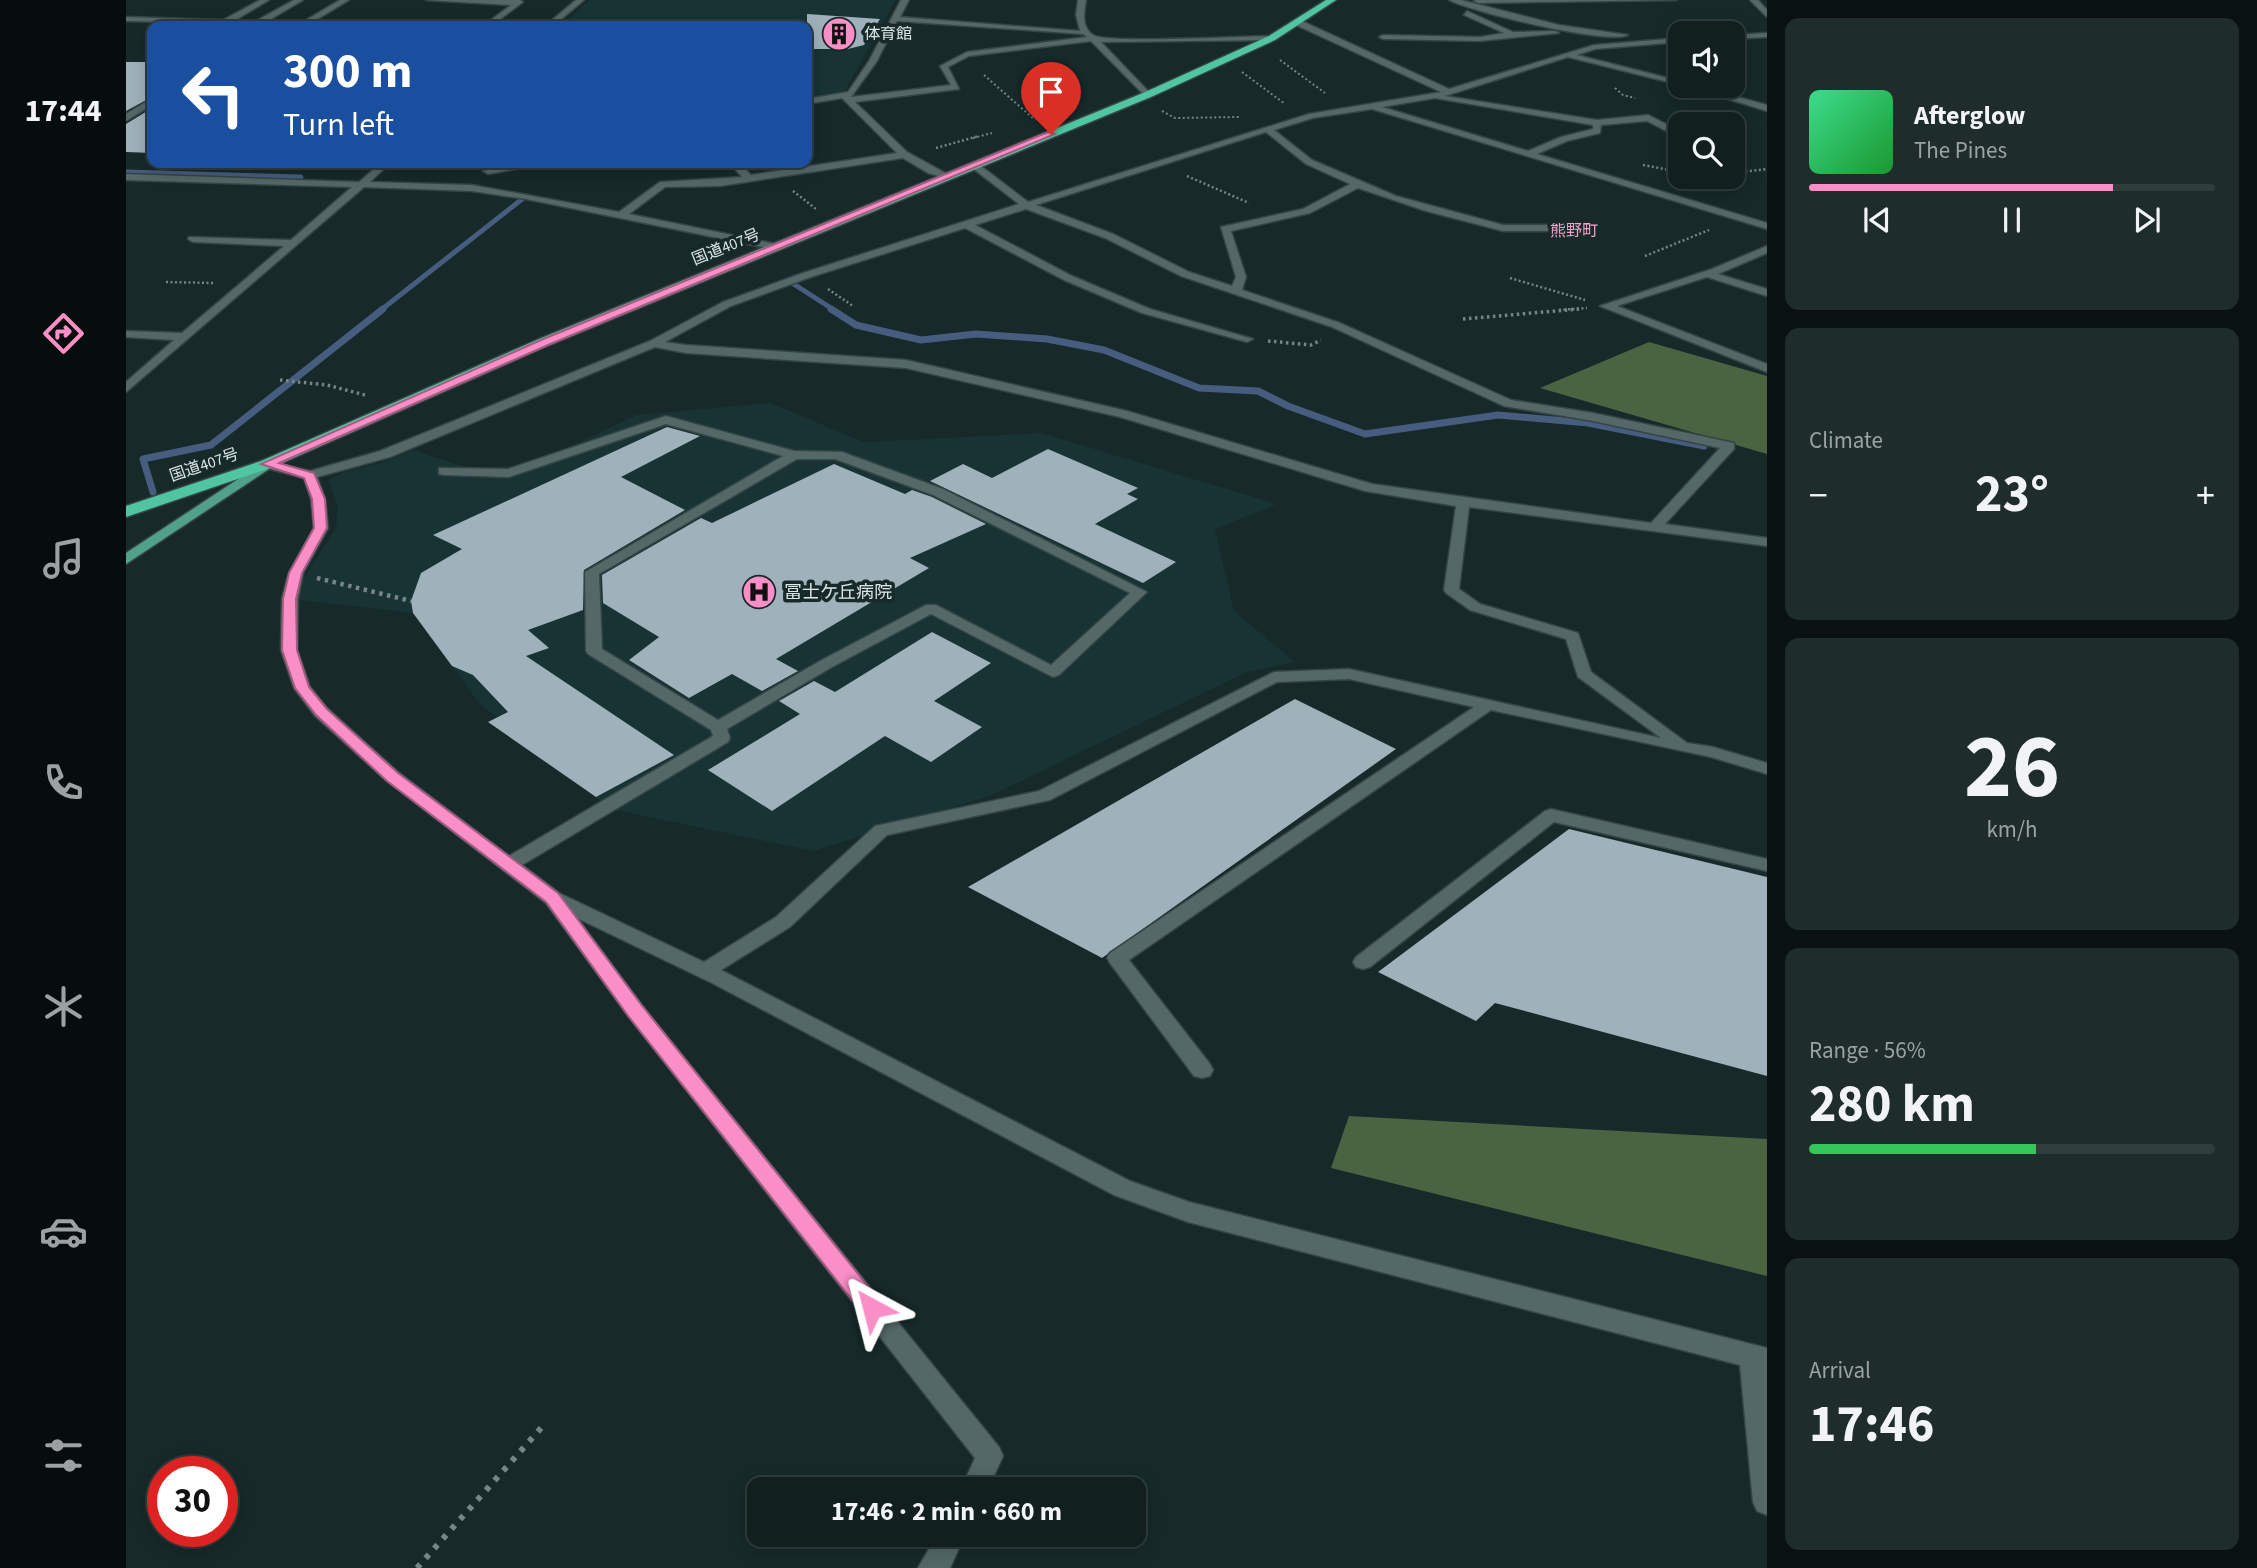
<!DOCTYPE html>
<html lang="en">
<head>
<meta charset="utf-8">
<style>
  body { margin:0; font-family:"Source Sans 3","Noto Sans JP",sans-serif; background:#1e2c2c; color:#f1f3f6; height:100vh; display:flex; flex-direction:column; font-size:26px; white-space:nowrap }
  * { box-sizing:border-box; margin:0 }
  p { font-size:23px; color:#9ca2a4 }
  .icon { flex:none; width:38px; height:38px; fill:none; stroke:currentColor; stroke-width:2; stroke-linecap:round; stroke-linejoin:round }
  .map { position:relative; flex:1; overflow:hidden }
  .details { display:flex; flex-direction:column; gap:18px; padding:18px; background:#091111; width:490px }
  .details>* { flex:none }
  .hud { position:absolute; left:21px; top:21px; width:665px; height:147px; border-radius:14px; box-shadow:0 4px 18px #0003,0 0 0 2px #303d3d; background:#1a4fa0; color:#fff; overflow:hidden }
  .fabs { position:absolute; left:1542px; top:21px; display:grid; gap:14px }
  .fabs a { display:grid; place-items:center; width:77px; height:77px; border-radius:14px; background:#111f1f; box-shadow:0 4px 18px #0003,0 0 0 2px #303d3d; font-size:35px }
  .speed { position:absolute; left:21px; top:1456px; display:flex; gap:14px; font-size:35px; font-weight:700; text-align:center }
  .speed>* { display:grid; place-content:center; width:91px; height:91px; border-radius:50%; background:#111f1f; box-shadow:0 4px 18px #0003,0 0 0 2px #303d3d; line-height:1 }
  .speed .limit { border:10px solid #d22; background:#fff; color:#111 }
  .pin { position:absolute; display:grid; place-items:center; width:60px; height:60px; color:#fff; margin:-72px -30px; border-radius:50% 50% 50% 0; rotate:-45deg; box-shadow:0 0 7px #0007 }
  .pin .icon { rotate:45deg }
  .me { position:absolute; width:77px; margin:-38px; rotate:322deg; stroke-linejoin:round; filter:drop-shadow(0 0 5px #0008) }
  .turn { display:flex; align-items:center; gap:24px; height:147px; padding:0 21px; font-size:32px }
  .turn .icon { width:91px; height:91px; stroke-width:2.5 }
  .turn b { display:block; font-size:49px; line-height:60px }
  .big { font-size:52px; font-weight:700; line-height:1.1 }
  .details .tile { flex:1; display:flex; flex-direction:column; justify-content:center; gap:10px; min-width:0; padding:0 24px; border-radius:14px; background:#1e2c2c }
  .details .dial { align-items:center; gap:0 }
  .dial b { font-size:91px; line-height:1 }
  .song { display:flex; align-items:center; gap:21px }
  .cover { width:84px; height:84px; border-radius:10px; background:linear-gradient(135deg,hsl(150 70% 55%),hsl(130 70% 35%)) }
  .played { height:7px; border-radius:4px; background:linear-gradient(90deg,#fa8fc7 75%,#303d3d 75%) }
  .keys { display:flex; justify-content:space-around; direction:ltr }
  .heat { display:flex; justify-content:space-between; align-items:center; font-size:38px; direction:ltr }
  .charge { height:10px; border-radius:5px; background:linear-gradient(90deg,#34c759 56%,#303d3d 0) }
  .trip { position:absolute; left:621px; top:1477px; width:399px; height:70px; border-radius:14px; background:#111f1f; box-shadow:0 4px 18px #0003,0 0 0 2px #303d3d; font-weight:700; line-height:70px; text-align:center }
  main { display:flex; flex:1; min-height:0 }
  .dock { display:flex; flex-direction:column; width:126px; justify-content:space-around; align-items:center; background:#070c0c; color:#9ca2a4 }
  .dock .icon { width:49px; height:49px }
  .dock .active { color:#fa8fc7 }
  .dock b { font-size:32px; color:#f1f3f6 }
  .map>svg:first-child { display:block }
</style>
</head>
<body>
<main>
<nav class="dock">
<b>17:44</b>
<svg class="icon active" aria-label="directions" viewBox="0 0 24 24"><path d="M12 3l9 9-9 9-9-9zM9 14v-3h6M13 9l2 2-2 2"/></svg>
<svg class="icon" aria-label="music" viewBox="0 0 24 24"><path d="M9 18V5l10-2v13"/><circle cx="6" cy="18" r="3"/><circle cx="16" cy="16" r="3"/></svg>
<svg class="icon" aria-label="phone" viewBox="0 0 24 24"><path d="M5 4h4l2 5-3 2q2 4 5 5l2-3 5 2v4C11 20 4 13 5 4z"/></svg>
<svg class="icon" aria-label="climate" viewBox="0 0 24 24"><path d="M12 3v18M4 7l16 10M4 17L20 7"/></svg>
<svg class="icon" aria-label="car" viewBox="0 0 24 24"><path d="M5 17H2v-5l4-1 3-4h7l3 4 3 1v5h-3M9 17h6M6 11h13"/><circle cx="7" cy="17" r="2"/><circle cx="17" cy="17" r="2"/></svg>
<svg class="icon" aria-label="filters" viewBox="0 0 24 24"><path d="M4 7h16M4 17h16"/><circle cx="9" cy="7" r="2"/><circle cx="15" cy="17" r="2"/></svg>
</nav>
<div class="map">
<svg width="1641" height="1568" viewBox="0 0 1641 1568">
  <rect width="100%" height="100%" fill="#172929"/>
  <path fill="#173334" d="M 464,0 L 770,0 L 717,94 L 681,99 L 681,26 L 433,26 Z
    M 644,403 L 738,442 L 915,433 L 1151,504 L 1089,529 L 1108,611 L 1169,662 L 1121,672 L 866,795 L 687,851 L 484,809 L 353,703 L 287,613 L 164,599 L 210,528 L 212,506 L 202,481 L 218,472 L 252,464 L 287,450 L 342,468 L 389,466 L 418,459 L 510,415 Z"/>
  <path fill="#4a6442" d="M 1523,342 L 1641,376 L 1641,454 L 1414,388 Z
    M 1223,1116 L 1641,1139 L 1641,1276 L 1205,1168 Z"/>
  <g fill="none" stroke-linecap="round" stroke-linejoin="round">
    <path stroke="#465d7f" stroke-width="5" d="M 0,172 L 175,177
      M 663,281 L 708,310
      M 255,310 L 400,196"/>
    <path stroke="#465d7f" stroke-width="7" d="M 705,309 L 730,325 L 795,340 L 850,334 L 921,339 L 978,350 L 1073,388 L 1132,391 L 1162,406 L 1239,434 L 1372,415 L 1462,423 L 1578,446
      M 27,492 L 17,459 L 85,445 L 257,309"/>
  </g>
  <path fill="#9fb1ba" d="M 681,14 L 754,19 L 738,45 L 722,49 L 681,49 Z
    M 0,62 L 26,62 L 26,97 L 0,111 Z
    M 26,108 L 26,153 L 0,152 L 0,124 Z
    M 541,427 L 574,436 L 495,477 L 559,510 L 458,570 L 457,610 L 402,630 L 423,648 L 400,656 L 548,755 L 470,797 L 362,722 L 382,712 L 347,675 L 326,666 L 287,613 L 285,601 L 295,573 L 336,549 L 307,535 Z
    M 922,449 L 1012,488 L 1001,494 L 1012,499 L 969,524 L 1050,562 L 1017,583 L 804,481 L 837,464 L 866,478 Z
    M 708,464 L 779,494 L 786,490 L 806,497 L 860,524 L 784,558 L 803,568 L 650,659 L 672,671 L 636,691 L 606,674 L 563,698 L 503,660 L 533,637 L 477,603 L 476,575 L 575,518 L 586,523 Z
    M 806,632 L 865,663 L 808,701 L 856,727 L 805,762 L 759,736 L 646,811 L 582,770 L 674,714 L 653,701 L 688,681 L 709,692 Z
    M 1169,699 L 1270,749 L 976,958 L 842,887 Z
    M 1443,829 L 1641,877 L 1641,1076 L 1369,1003 L 1350,1021 L 1252,972 Z"/>
  <g fill="none" stroke-linecap="round" stroke-linejoin="round">
    <defs>
      <path id="minor" d="M 134,0 L 143,0 L 108,21 L 130,21 L 168,0 L 177,0 L 140,22 L 175,23 L 214,0 L 223,0 L 185,23 L 199,26 L 0,21 L 0,17 L 97,20 Z
        M 300,0 L 394,0 L 397,2 L 365,26 L 357,26 L 385,5 Z
        M 450,0 L 458,0 L 427,26 L 419,26 Z
        M 775,0 L 783,0 L 774,17 L 954,31 L 950,15 L 952,0 L 960,0 C 958,12 955,27 967,35 C 980,44 1120,36 1146,36 L 1150,38 L 1146,40 L 975,42 L 1024,93 L 1021,98 L 965,41 L 843,56 L 822,67 L 833,89 L 729,102 L 781,152 L 823,175 L 823,179 L 802,173 L 777,158 L 594,186 L 539,187 L 503,214 L 655,245 L 656,247 L 651,250 L 400,199 L 346,191 L 238,187 L 0,392 L 0,382 L 48,340 L 0,337 L 0,331 L 56,333 L 158,246 L 67,242 L 62,239 L 63,237 L 165,240 L 226,187 L 0,180 L 0,174 L 233,182 L 255,163 L 264,163 L 244,182 L 346,185 L 493,212 L 534,182 L 616,177 L 604,163 L 613,163 L 625,175 L 771,153 L 716,98 L 681,104 L 681,99 L 722,92 L 743,61 ZM 771,21 L 957,34 L 961,37 L 841,52 L 814,66 L 825,85 L 725,97 L 751,61 Z
        M 1323,0 L 1335,0 L 1433,25 L 1502,35 C 1482,45 1346,12 1323,0 Z
        M 1551,0 L 1352,3 L 1348,1 L 1349,0 Z
        M 1624,0 L 1632,0 L 1641,10 L 1641,17 Z
        M 1341,11 L 1387,32 L 1429,31 L 1433,33 L 1354,41 L 1257,39 L 1253,37 L 1257,35 L 1354,37 L 1378,33 L 1338,15 Z
        M 1170,21 L 1176,21 L 1323,89 L 1468,45 L 1554,38 L 1554,42 L 1469,49 L 1451,55 L 1554,81 L 1554,85 L 1442,57 L 1319,96 L 1471,120 L 1522,115 L 1554,131 L 1554,138 L 1521,121 L 1475,125 L 1474,133 L 1441,141 L 1411,154 L 1641,223 L 1641,229 L 1246,109 L 1187,118 L 1148,130 L 1186,160 L 1270,196 L 1377,225 L 1426,225 L 1450,234 L 1445,237 L 1426,231 L 1377,231 L 1300,211 L 1232,188 L 1184,213 L 1105,231 L 1120,277 L 1116,290 L 1214,323 L 1385,400 L 1467,413 L 1608,443 L 1608,449 L 1539,524 L 1641,538 L 1641,546 L 1343,507 L 1333,589 L 1354,604 L 1452,633 L 1465,672 L 1561,743 L 1587,747 L 1641,763 L 1641,774 L 1585,757 L 1365,710 L 1003,960 L 1084,1064 L 1087,1070 L 1084,1076 L 1076,1078 L 1068,1076 L 984,963 L 981,958 L 984,953 L 1348,707 L 1223,679 L 1151,682 L 924,800 L 761,835 L 664,927 L 595,970 L 1004,1181 L 1063,1202 L 1641,1348 L 1641,1515 L 1631,1511 L 1627,1502 L 1614,1365 L 1062,1222 L 988,1195 L 586,983 L 451,918 L 517,1007 L 873,1447 L 877,1456 L 862,1489 L 835,1489 L 849,1458 L 503,1017 L 420,903 L 261,781 L 189,716 L 168,688 L 155,650 L 156,599 L 163,573 L 188,528 L 185,499 L 178,478 L 136,467 L 136,461 L 184,471 L 254,451 L 524,341 L 597,302 L 677,273 L 893,204 L 845,167 L 845,163 L 851,163 L 902,202 L 1183,114 L 1315,92 L 1170,25 ZM 1309,98 L 1467,125 L 1467,129 L 1435,137 L 1402,151 L 1256,107 ZM 1140,132 L 1180,164 L 1224,184 L 1177,209 L 1095,227 L 1110,277 L 1106,286 L 1063,272 L 987,234 L 910,205 ZM 900,209 L 979,238 L 1055,276 L 1206,327 L 1378,406 L 1467,421 L 1594,448 L 1525,523 L 1246,484 L 1001,411 L 780,360 L 560,345 L 539,342 L 605,306 L 685,277 L 839,228 L 938,280 L 1016,313 L 1121,342 L 1127,339 L 1024,309 L 946,276 L 849,225 ZM 529,347 L 560,353 L 780,368 L 994,417 L 1239,491 L 1330,506 L 1318,590 L 1320,593 L 1344,610 L 1440,639 L 1452,677 L 1535,738 L 1223,669 L 1148,672 L 913,791 L 749,826 L 650,917 L 578,962 L 433,893 L 396,865 L 602,742 L 604,738 L 601,729 L 706,667 L 805,614 L 927,677 L 933,675 L 1021,592 L 817,489 L 716,452 L 668,451 L 540,416 L 382,469 L 313,468 L 313,474 L 318,475 L 383,477 L 540,424 L 657,456 L 459,572 L 460,651 L 462,654 L 585,730 L 587,736 L 383,856 L 273,773 L 201,708 L 184,687 L 171,650 L 172,599 L 177,573 L 202,528 L 199,499 L 191,477 L 264,457 ZM 671,459 L 709,459 L 807,495 L 1004,593 L 925,665 L 810,605 L 800,605 L 694,661 L 592,720 L 476,649 L 473,574 Z
        M 1641,33 L 1641,37 L 1606,39 L 1606,35 Z
        M 1559,86 L 1571,86 L 1641,105 L 1641,111 Z
        M 23,100 L 26,100 L 26,105 L 0,121 L 0,114 Z
        M 400,163 L 422,163 L 362,174 L 357,171 Z
        M 1641,246 L 1641,253 L 1592,274 L 1641,289 L 1641,296 L 1581,277 L 1491,306 L 1641,364 L 1641,372 L 1474,306 L 1586,269 Z
        M 1425,809 L 1641,859 L 1641,871 L 1428,822 L 1244,967 L 1237,969 L 1230,967 L 1227,962 L 1230,957 L 1419,811 Z
        M 811,1535 L 839,1535 L 824,1568 L 792,1568 Z"/>
      <path id="major" d="M 141,460 L 146,461 L 146,467 L 0,564 L 0,553 Z"/>
      <path id="highway" d="M 1200,0 L 1210,0 L 1149,40 L 1025,97 L 423,345 L 147,467 L 0,517 L 0,506 L 135,461 L 413,339 L 1017,93 L 1143,36 Z"/>
    </defs>
    <use href="#minor" stroke="#364445" stroke-width="3"/>
    <use href="#major" stroke="#364445" stroke-width="3"/>
    <use href="#highway" stroke="#364445" stroke-width="3"/>
    <path stroke="#768585" stroke-width="2" stroke-dasharray="2 2.5" stroke-linecap="butt" d="M 1154,60 L 1199,93
      M 1116,72 L 1159,104
      M 858,75 L 909,120
      M 1489,88 L 1497,95 L 1509,98
      M 1036,111 L 1049,118 L 1113,117
      M 847,138 L 866,133"/>
    <path stroke="#768585" stroke-width="2.5" stroke-dasharray="2 2.5" stroke-linecap="butt" d="M 810,148 L 853,136
      M 1517,165 L 1554,172
      M 1606,173 L 1641,169
      M 1061,176 L 1123,203
      M 667,191 L 690,209
      M 1519,256 L 1583,230
      M 1384,278 L 1459,300
      M 40,282 L 87,283
      M 702,289 L 727,306
      M 1433,310 L 1461,308"/>
    <path stroke="#768585" stroke-width="3.5" stroke-dasharray="2.5 3.5" stroke-linecap="butt" d="M 1337,319 L 1453,309
      M 1142,341 L 1185,345 L 1195,340
      M 154,380 L 201,385 L 239,395"/>
    <path stroke="#768585" stroke-width="4.5" stroke-dasharray="3.5 4.5" stroke-linecap="butt" d="M 191,578 L 285,601"/>
    <path stroke="#768585" stroke-width="6" stroke-dasharray="5 8" stroke-linecap="butt" d="M 291,1568 L 416,1427"/>
    <use href="#minor" fill="#546868" fill-rule="evenodd"/>
    <use href="#major" fill="#51a08a" fill-rule="evenodd"/>
    <use href="#highway" fill="#4fc6a0" fill-rule="evenodd"/>
  </g>
  <path fill="#fa8fc7" stroke="#a25d81" stroke-width="2" d="M 922,132 L 929,134 L 422,345 L 153,463 L 188,473 L 199,499 L 201,528 L 176,573 L 170,599 L 171,650 L 183,687 L 201,709 L 272,773 L 432,893 L 517,1007 L 754,1301 L 757,1308 L 754,1315 L 746,1318 L 738,1315 L 503,1017 L 420,902 L 261,781 L 190,715 L 169,688 L 156,650 L 157,599 L 163,573 L 188,528 L 186,499 L 178,478 L 135,464 L 415,340 Z"/>
  <defs>
    <symbol id="building-disc" viewBox="-11 -11 22 22"><circle r="9.5" fill="#fa8fc7" stroke="#172929"/><path d="M-4-6H4V6H1V3H-1V6H-4ZM-2.5-4.3h1.7v1.8h-1.7ZM.8-4.3h1.7v1.8H.8ZM-2.5-1h1.7V.8h-1.7ZM.8-1h1.7V.8H.8Z" fill="#111"/></symbol>
    <symbol id="hospital-disc" viewBox="-11 -11 22 22"><circle r="9.5" fill="#fa8fc7" stroke="#172929"/><path d="M-5-5h3v3.5h4V-5h3V5h-3V1.5h-4V5h-3Z" fill="#111"/></symbol>
  </defs>
  <g fill-rule="evenodd">
    <use href="#building-disc" x="694" y="15" width="38" height="38"/>
    <use href="#hospital-disc" x="614" y="573" width="38" height="38"/>
  </g>
  <g text-anchor="middle" dominant-baseline="central" stroke-width="7" stroke-linejoin="round" paint-order="stroke">
    <g font-size="16" fill="#dbe6e6" stroke="#172929" text-anchor="start">
      <text x="738" y="34">体育館</text>
    </g>
    <g font-size="16" fill="#efa4ca" stroke="#172929">
      <text x="1448" y="231">熊野町</text>
    </g>
    <g font-size="16" fill="#dbe6e6" stroke="#172929">
      <text transform="translate(600 247) rotate(-22)">国道407号</text>
      <text transform="translate(78 465) rotate(-19)">国道407号</text>
    </g>
    <g font-size="18" fill="#dbe6e6" stroke="#172929" text-anchor="start">
      <text x="658" y="592">冨士ケ丘病院</text>
    </g>
  </g>
</svg>
<div class="fabs">
<a><svg class="icon" aria-label="sound" viewBox="0 0 24 24"><path d="M4 9h4l5-4v14l-5-4H4zM17 9q2 3 0 6"/></svg></a>
<a><svg class="icon" aria-label="search" viewBox="0 0 24 24"><circle cx="10" cy="10" r="6"/><path d="M15 15l6 6"/></svg></a>
</div>
<div class="speed"><div class="limit">30</div></div>
<div class="pin" style="left:925px;top:134px;background:#d93025"><svg class="icon" aria-label="arrive" viewBox="0 0 24 24"><path d="M6 21V4h12l-3 4 3 4H6"/></svg></div>
<svg class="me" style="left:746px;top:1308px" viewBox="-20 -20 40 40"><path d="M0-17L14 15 0 8-14 15z" fill="#fa8fc7" stroke="#fff" stroke-width="4"/></svg>
<div class="trip">17:46 · 2 min · 660 m</div>
<div class="hud">
<div class="turn"><svg class="icon" aria-label="left" viewBox="0 0 24 24"><path d="M17 20v-9H6M10 6l-5 5 5 5"/></svg><div><b>300 m</b>Turn left</div></div>
</div>
</div>
<section class="details">
<div class="tile">
<div class="song"><i class="cover"></i><div><b>Afterglow</b><p>The Pines</p></div></div>
<div class="played"></div>
<div class="keys"><svg class="icon" aria-label="previous" viewBox="0 0 24 24"><path d="M18 5L8 12l10 7zM5 5v14"/></svg><svg class="icon" aria-label="pause" viewBox="0 0 24 24"><path d="M8 5v14M16 5v14"/></svg><svg class="icon" aria-label="next" viewBox="0 0 24 24"><path d="M6 5l10 7-10 7zM19 5v14"/></svg></div>
</div>
<div class="tile"><p>Climate</p>
<div class="heat"><a>−</a><b class="big">23°</b><a>+</a></div>
</div>
<div class="tile dial"><b>26</b><p>km/h</p></div>
<div class="tile"><p>Range · 56%</p><b class="big">280 km</b><div class="charge"></div></div>
<div class="tile"><p>Arrival</p><b class="big">17:46</b></div>
</section>
</main>
</body>
</html>
